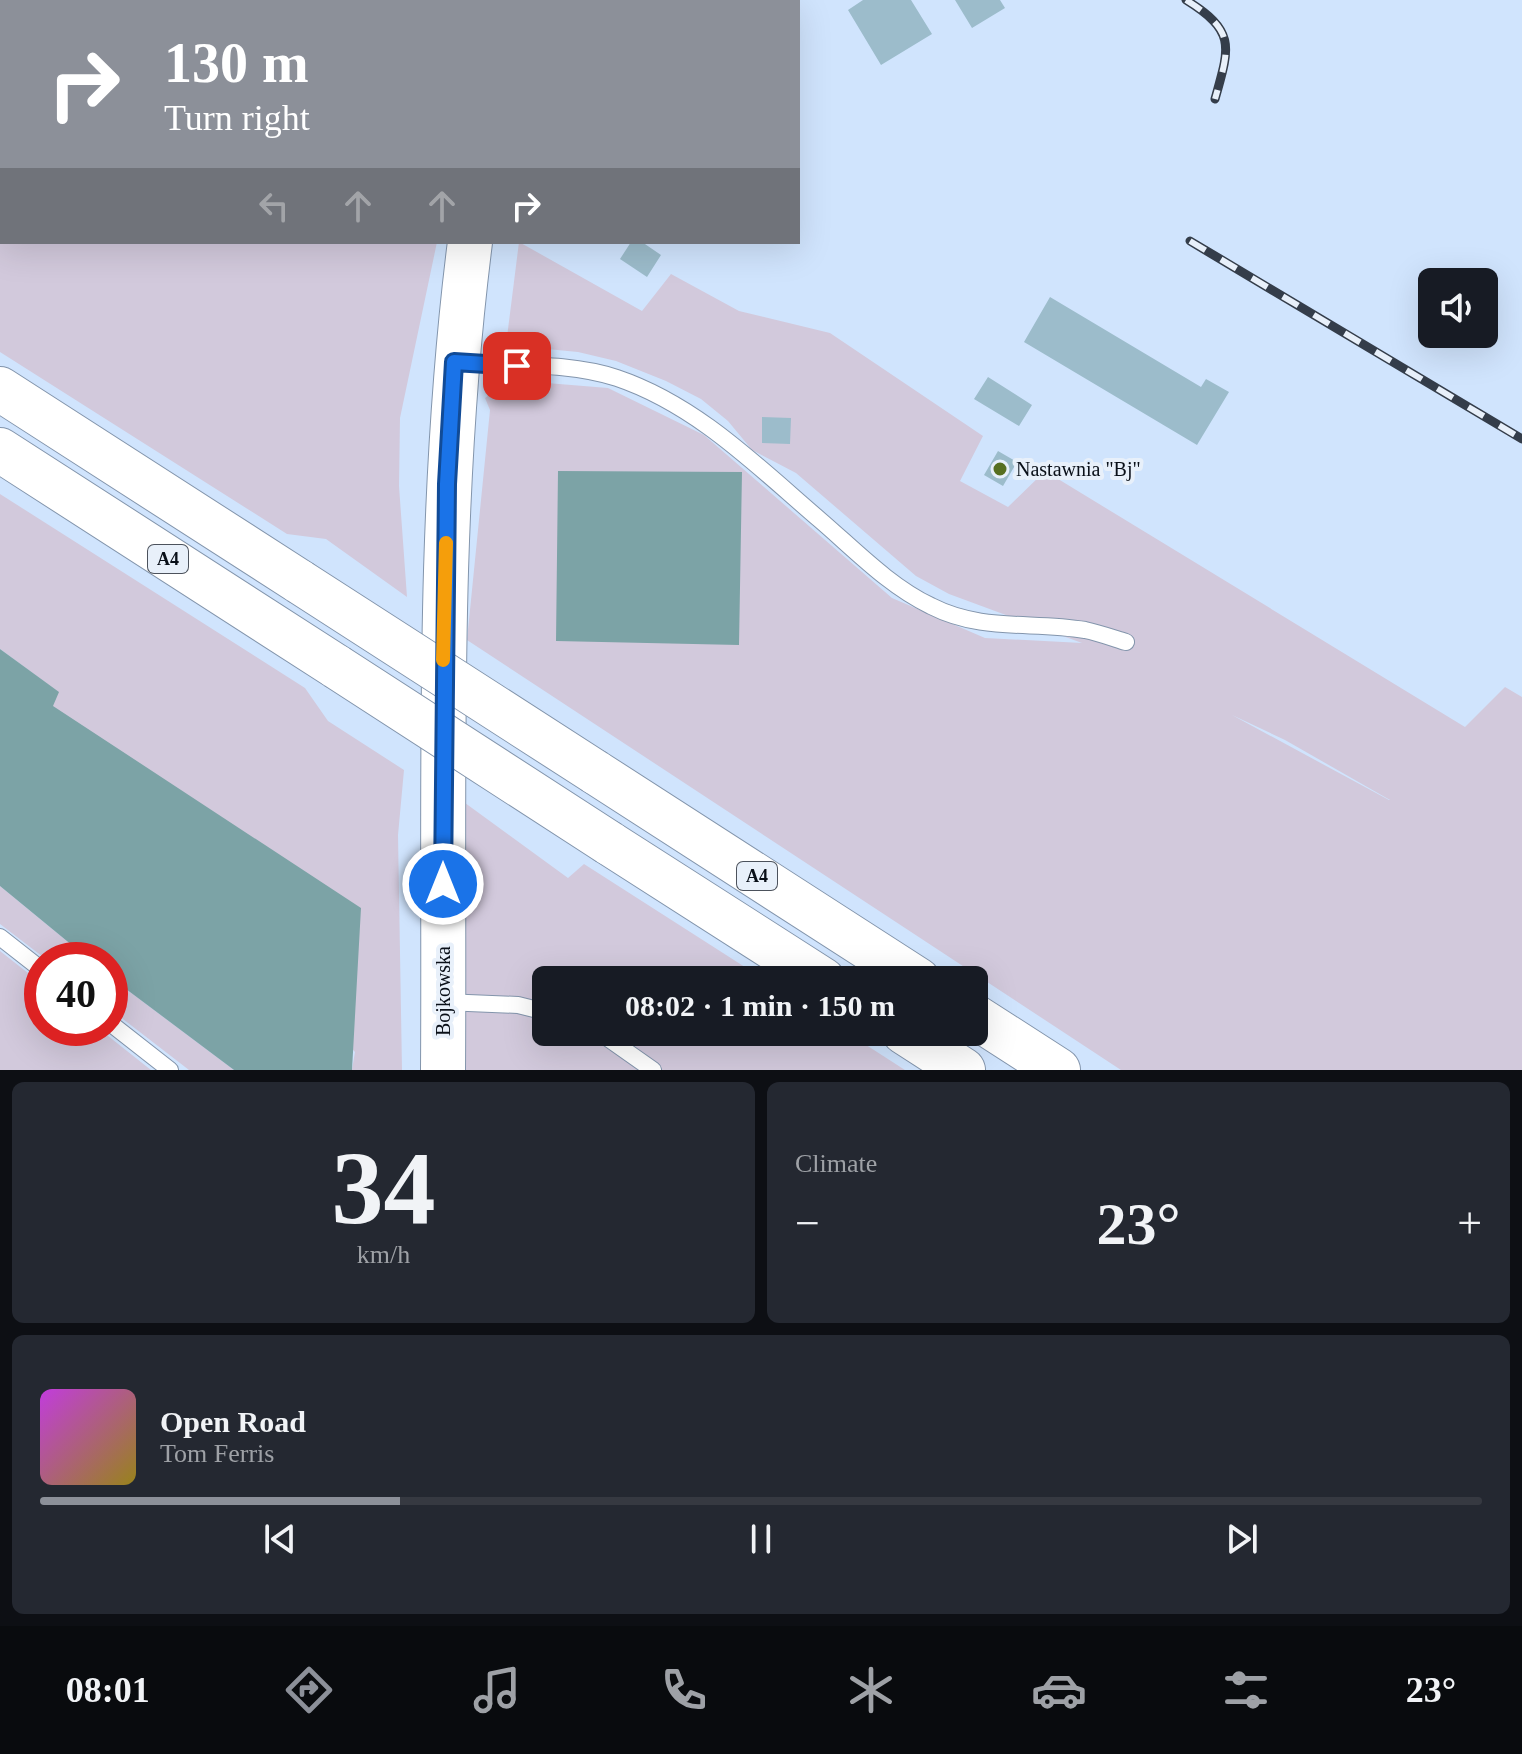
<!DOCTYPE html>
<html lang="en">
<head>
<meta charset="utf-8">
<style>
  body { margin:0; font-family:Georgia,serif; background:#242831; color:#f1f3f6; height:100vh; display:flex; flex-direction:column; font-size:30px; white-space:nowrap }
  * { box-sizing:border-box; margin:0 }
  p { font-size:26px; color:#9ea1a6 }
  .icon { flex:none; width:44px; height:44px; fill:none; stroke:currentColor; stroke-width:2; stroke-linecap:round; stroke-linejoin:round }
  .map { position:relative; height:1070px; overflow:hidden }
  .sheet { display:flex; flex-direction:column; gap:12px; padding:12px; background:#0d0f14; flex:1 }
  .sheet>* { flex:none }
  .top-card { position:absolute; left:0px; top:0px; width:800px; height:244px; box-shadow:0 8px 32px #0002; background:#8c9099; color:#fff; overflow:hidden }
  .controls { position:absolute; left:1418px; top:268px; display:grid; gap:16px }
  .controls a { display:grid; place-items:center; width:80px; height:80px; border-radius:12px; background:#171b24; box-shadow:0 8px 32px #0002; font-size:40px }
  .speed { position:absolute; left:24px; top:942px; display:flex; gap:16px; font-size:40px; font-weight:700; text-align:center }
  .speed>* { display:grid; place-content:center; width:104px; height:104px; border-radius:50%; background:#171b24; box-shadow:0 8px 32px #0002; line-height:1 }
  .speed .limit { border:12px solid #d22; background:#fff; color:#111 }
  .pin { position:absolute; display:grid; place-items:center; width:68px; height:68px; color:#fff; margin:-34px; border-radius:16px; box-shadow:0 4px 12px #0006 }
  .me { position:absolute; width:88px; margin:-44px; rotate:0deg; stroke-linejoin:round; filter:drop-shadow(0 0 6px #0008) }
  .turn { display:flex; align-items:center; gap:28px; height:168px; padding:0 32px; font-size:36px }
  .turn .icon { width:104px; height:104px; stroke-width:2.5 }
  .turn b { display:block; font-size:56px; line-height:68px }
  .lanes { display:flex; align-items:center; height:76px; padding:0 32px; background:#0003; justify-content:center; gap:40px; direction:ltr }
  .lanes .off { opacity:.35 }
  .big { font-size:60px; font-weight:600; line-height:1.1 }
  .sheet .card { flex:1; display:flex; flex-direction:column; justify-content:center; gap:12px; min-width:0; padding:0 28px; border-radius:12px; background:#242831 }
  .sheet .dial { align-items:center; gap:0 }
  .dial b { font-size:104px; line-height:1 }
  .song { display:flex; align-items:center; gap:24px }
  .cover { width:96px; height:96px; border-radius:12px; background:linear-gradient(135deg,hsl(290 70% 55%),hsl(50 70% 35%)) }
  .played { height:8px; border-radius:4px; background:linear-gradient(90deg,#8c9099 25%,#363941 25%) }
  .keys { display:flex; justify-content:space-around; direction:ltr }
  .heat { display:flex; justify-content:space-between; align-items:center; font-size:44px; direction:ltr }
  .sheet .tiles { flex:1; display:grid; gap:12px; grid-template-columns:1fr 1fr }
  .card:last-child { grid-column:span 2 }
  .trip { position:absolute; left:532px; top:966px; width:456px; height:80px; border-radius:12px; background:#171b24; box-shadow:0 8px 32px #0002; font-weight:600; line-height:80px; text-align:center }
  .tab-bar { display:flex; height:128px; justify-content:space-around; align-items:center; background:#090b0e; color:#9ea1a6 }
  .tab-bar .icon { width:56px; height:56px }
  .tab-bar .on { color:#8c9099 }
  .tab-bar b { font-size:36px; color:#f1f3f6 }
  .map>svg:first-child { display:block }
</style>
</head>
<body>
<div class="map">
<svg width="1522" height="1070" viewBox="0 0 1522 1070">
  <rect width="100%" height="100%" fill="#d0e4fd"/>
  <path fill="#d2c9dc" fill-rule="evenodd" d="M 59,0 L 468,0 L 65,2 Z
    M 0,97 L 2,242 L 437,242 L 400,418 L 399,486 L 407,597 L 326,539 L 287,534 L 0,352 Z
    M 519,242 L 642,311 L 671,274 L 739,311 L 830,333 L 983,436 L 960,481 L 1008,507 L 1045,471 L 1465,727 L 1505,687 L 1522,697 L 1522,1070 L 1121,1070 L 467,640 L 490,410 L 485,398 L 510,380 L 608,388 L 704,435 L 892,598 L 985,638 L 1082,643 L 949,594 L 916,576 L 796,473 L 752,450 L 728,421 L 701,399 L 666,381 L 616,361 L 578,352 L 506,345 ZM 1232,715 L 1285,740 L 1390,800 L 1389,800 Z
    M 0,494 L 305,688 L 328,721 L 404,770 L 398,835 L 402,1070 L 352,1070 L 355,1052 L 52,706 L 58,692 L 0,649 Z
    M 461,800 L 568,878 L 584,864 L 765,980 L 546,980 L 546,1032 L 846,1032 L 905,1070 L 460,1070 Z
    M 0,886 L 90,960 L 47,960 L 0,924 Z
    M 0,951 L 42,984 L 42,1028 L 98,1028 L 151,1070 L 0,1070 Z
    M 110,977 L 234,1070 L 189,1070 L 110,1009 Z"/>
  <path fill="#7ca3a6" d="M 558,471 L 742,472 L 739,645 L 556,641 Z
    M 0,649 L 59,692 L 53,706 L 361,908 L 352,1070 L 234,1070 L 110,977 L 110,960 L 90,960 L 0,886 Z"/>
  <path fill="#9cbccb" d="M 863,0 L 911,0 L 932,34 L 881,65 L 848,10 Z
    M 955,0 L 1000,0 L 1005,8 L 972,28 Z
    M 631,242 L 642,242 L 661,255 L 647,277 L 620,259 Z
    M 1050,297 L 1201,387 L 1206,379 L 1229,392 L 1197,445 L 1024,342 Z
    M 988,377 L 1032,405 L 1019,426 L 974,399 Z
    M 762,417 L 791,418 L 790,444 L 762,443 Z
    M 998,451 L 1017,462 L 1003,486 L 984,475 Z"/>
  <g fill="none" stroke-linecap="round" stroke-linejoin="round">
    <defs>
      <path id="lane" d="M 460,362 C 510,366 569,362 617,378 C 697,405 758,467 820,520 C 855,550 889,586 931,606 C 982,632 1031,621 1085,630 C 1099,633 1113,638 1126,642
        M 0,937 L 42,970
        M 444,1002 L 518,1005 L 546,1012
        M 110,1023 L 170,1070
        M 599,1032 L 653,1070"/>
      <path id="secondary" d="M 505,2 L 505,0
        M 443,1070 C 445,793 435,517 470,242"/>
      <path id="highway" d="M 0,389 L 300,582
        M 0,450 L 337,667
        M 595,772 L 918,980
        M 609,843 L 823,980
        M 974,1016 L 1058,1070
        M 904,1032 L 963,1070"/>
    </defs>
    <use href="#lane" stroke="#8395ac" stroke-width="18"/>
    <use href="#secondary" stroke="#8395ac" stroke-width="46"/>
    <use href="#highway" stroke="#8395ac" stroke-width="46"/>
    <use href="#lane" stroke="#fff" stroke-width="16"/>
    <use href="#secondary" stroke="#fff" stroke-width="44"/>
    <use href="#highway" stroke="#fff" stroke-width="44"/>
    <defs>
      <path id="rail" d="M 1186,0 C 1236,31 1230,46 1215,99
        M 1190,241 L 1522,439"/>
    </defs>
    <use href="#rail" stroke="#343d4a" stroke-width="9"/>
    <use href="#rail" stroke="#e8f0fa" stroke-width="6" stroke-dasharray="18" stroke-linecap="butt"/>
    <defs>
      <path id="highway-bridge" d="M 300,582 L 595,772
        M 337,667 L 609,843"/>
    </defs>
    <use href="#highway-bridge" stroke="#8395ac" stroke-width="46" stroke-linecap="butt"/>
    <use href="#highway-bridge" stroke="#fff" stroke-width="44"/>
  </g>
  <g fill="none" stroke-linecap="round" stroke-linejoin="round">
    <defs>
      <path id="route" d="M 443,884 L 447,484 L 454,362 L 517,366"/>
    </defs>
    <use href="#route" stroke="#114b97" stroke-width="20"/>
    <use href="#route" stroke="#1a73e8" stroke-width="14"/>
    <path stroke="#f59e0b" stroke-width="14" d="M 443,660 L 446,543"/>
  </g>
  <circle fill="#576f20" stroke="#e8f0fa" stroke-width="3" cx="1000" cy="469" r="8"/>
  <g text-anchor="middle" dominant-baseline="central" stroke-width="8" stroke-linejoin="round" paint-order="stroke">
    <g fill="#e8f0fa" stroke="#4c525c" stroke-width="2">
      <rect x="148" y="545" width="40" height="28" rx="6"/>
      <rect x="737" y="862" width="40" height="28" rx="6"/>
    </g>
    <g font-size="18" font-weight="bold" fill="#090f18">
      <text x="168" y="559">A4</text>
      <text x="757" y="876">A4</text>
    </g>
    <g font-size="20" fill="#090f18" stroke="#e8f0fa" text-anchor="start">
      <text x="1016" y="469">Nastawnia "Bj"</text>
    </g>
    <g font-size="20" fill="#090f18" stroke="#e8f0fa">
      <text transform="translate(443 991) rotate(-90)">Bojkowska</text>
    </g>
  </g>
</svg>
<div class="controls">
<a><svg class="icon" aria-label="sound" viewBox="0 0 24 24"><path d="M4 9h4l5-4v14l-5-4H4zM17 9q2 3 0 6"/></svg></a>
</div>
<div class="speed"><div class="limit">40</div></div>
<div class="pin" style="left:517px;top:366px;background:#d93025"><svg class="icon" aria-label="arrive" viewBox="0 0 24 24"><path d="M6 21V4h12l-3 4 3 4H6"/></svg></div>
<svg class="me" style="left:443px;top:884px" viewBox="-20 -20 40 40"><circle r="17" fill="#1a73e8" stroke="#fff" stroke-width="3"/><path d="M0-11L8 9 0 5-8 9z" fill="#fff"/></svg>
<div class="trip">08:02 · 1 min · 150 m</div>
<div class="top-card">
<div class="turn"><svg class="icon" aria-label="right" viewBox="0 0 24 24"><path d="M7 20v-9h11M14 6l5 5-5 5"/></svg><div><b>130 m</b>Turn right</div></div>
<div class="lanes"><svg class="icon off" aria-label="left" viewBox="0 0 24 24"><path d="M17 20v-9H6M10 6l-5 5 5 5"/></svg><svg class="icon off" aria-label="ahead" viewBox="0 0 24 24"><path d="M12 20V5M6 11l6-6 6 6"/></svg><svg class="icon off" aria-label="ahead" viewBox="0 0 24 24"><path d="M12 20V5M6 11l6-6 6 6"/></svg><svg class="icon" aria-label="right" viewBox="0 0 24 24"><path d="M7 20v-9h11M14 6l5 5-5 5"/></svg></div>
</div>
</div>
<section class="sheet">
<div class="tiles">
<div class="card dial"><b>34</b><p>km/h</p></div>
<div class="card"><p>Climate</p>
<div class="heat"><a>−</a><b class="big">23°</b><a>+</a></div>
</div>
<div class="card">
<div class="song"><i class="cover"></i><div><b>Open Road</b><p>Tom Ferris</p></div></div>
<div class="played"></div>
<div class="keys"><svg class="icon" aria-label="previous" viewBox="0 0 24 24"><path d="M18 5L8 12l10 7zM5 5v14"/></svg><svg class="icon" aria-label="pause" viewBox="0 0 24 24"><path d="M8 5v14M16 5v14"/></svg><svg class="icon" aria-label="next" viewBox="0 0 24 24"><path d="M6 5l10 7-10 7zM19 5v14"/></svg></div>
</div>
</div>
</section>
<nav class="tab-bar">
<b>08:01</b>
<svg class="icon on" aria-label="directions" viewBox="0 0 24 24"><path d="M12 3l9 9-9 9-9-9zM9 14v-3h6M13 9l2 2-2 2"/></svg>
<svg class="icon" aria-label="music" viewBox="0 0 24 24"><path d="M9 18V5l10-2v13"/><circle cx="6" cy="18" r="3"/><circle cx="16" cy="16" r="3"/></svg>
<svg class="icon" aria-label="phone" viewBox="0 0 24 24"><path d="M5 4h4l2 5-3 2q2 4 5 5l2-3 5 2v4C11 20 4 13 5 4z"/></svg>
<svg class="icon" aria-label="climate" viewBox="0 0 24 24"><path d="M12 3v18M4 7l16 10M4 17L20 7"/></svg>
<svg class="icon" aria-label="car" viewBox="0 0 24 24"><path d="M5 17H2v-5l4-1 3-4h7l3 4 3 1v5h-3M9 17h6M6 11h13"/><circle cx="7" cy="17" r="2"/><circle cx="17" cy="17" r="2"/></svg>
<svg class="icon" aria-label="filters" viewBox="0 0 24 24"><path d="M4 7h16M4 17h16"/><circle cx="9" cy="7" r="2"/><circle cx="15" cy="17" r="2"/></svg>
<b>23°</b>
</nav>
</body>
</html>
